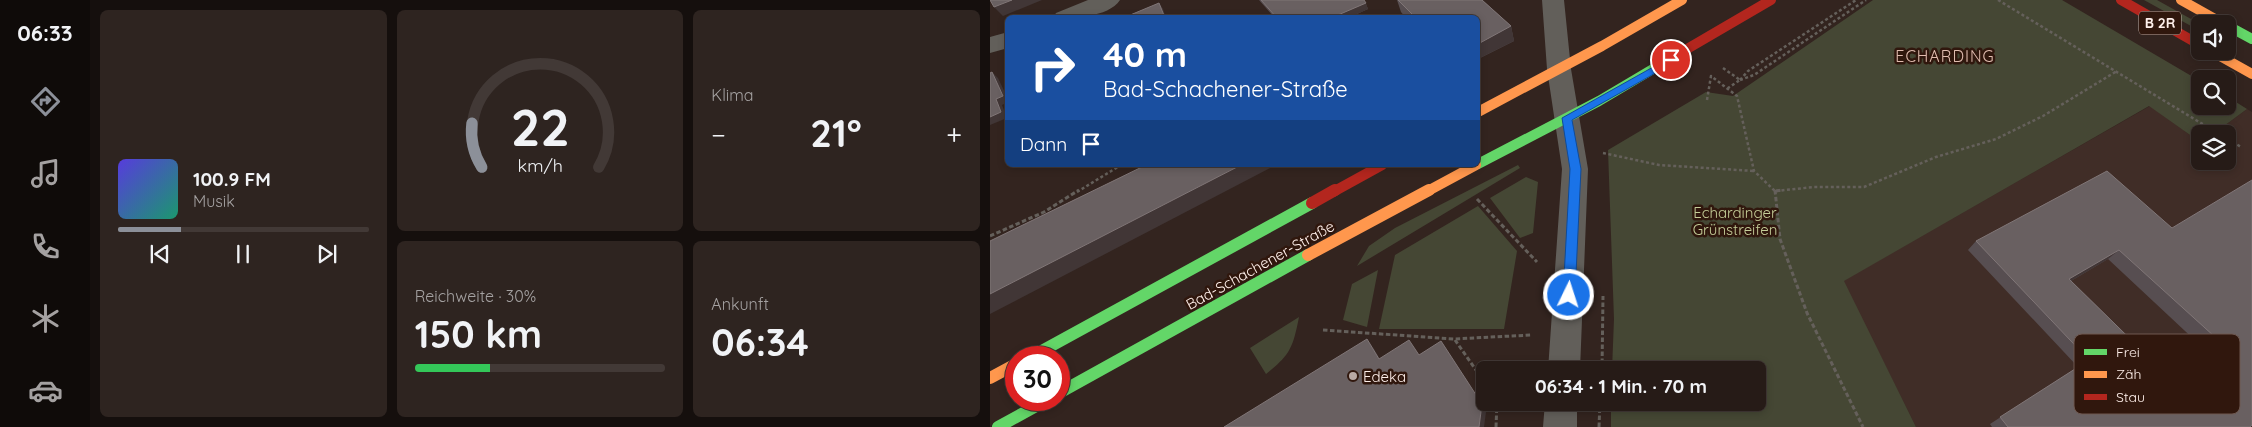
<!DOCTYPE html>
<html lang="de">
<head>
<meta charset="utf-8">
<style>
  body { margin:0; font-family:Quicksand,sans-serif; background:#2e2420; color:#f1f3f6; height:100vh; display:flex; flex-direction:column; font-size:19px; white-space:nowrap }
  * { box-sizing:border-box; margin:0 }
  p { font-size:16px; color:#a4a1a1 }
  .icon { flex:none; width:28px; height:28px; fill:none; stroke:currentColor; stroke-width:2; stroke-linecap:round; stroke-linejoin:round }
  .map { position:relative; flex:1; overflow:hidden }
  .details { display:flex; flex-direction:column; gap:10px; padding:10px; background:#150f0d; width:900px }
  .details>* { flex:none }
  .guide { position:absolute; left:15px; top:15px; width:475px; height:152px; border-radius:8px; box-shadow:0 2px 8px #0003,0 0 0 1px #423936; background:#1a4fa0; color:#fff; overflow:hidden }
  .controls { position:absolute; left:1201px; top:15px; display:grid; gap:10px }
  .controls a { display:grid; place-items:center; width:45px; height:45px; border-radius:8px; background:#261b17; box-shadow:0 2px 8px #0003,0 0 0 1px #423936; font-size:25px }
  .speed { position:absolute; left:15px; top:346px; display:flex; gap:10px; font-size:25px; font-weight:700; text-align:center }
  .speed>* { display:grid; place-content:center; width:65px; height:65px; border-radius:50%; background:#261b17; box-shadow:0 2px 8px #0003,0 0 0 1px #423936; line-height:1 }
  .speed .limit { border:8px solid #d22; background:#fff; color:#111 }
  .pin { position:absolute; display:grid; place-items:center; width:42px; height:42px; color:#fff; margin:-21px; border:2px solid #fff; border-radius:50%; box-shadow:0 1px 5px #0007 }
  .me { position:absolute; width:55px; margin:-28px; rotate:4deg; stroke-linejoin:round; filter:drop-shadow(0 0 4px #0008) }
  .turn { display:flex; align-items:center; gap:18px; height:105px; padding:0 15px; font-size:22px }
  .turn .icon { width:65px; height:65px; stroke-width:2.5 }
  .turn b { display:block; font-size:35px; line-height:42px }
  .then { display:flex; align-items:center; height:48px; padding:0 15px; background:#0003; gap:10px; font-size:19px }
  .big { font-size:38px; font-weight:700; line-height:1.1 }
  .details .card { flex:1; display:flex; flex-direction:column; justify-content:center; gap:8px; min-width:0; padding:0 18px; border-radius:8px; background:#2e2420 }
  .details .dial { align-items:center; gap:0 }
  .dial svg { height:130px; overflow:visible; fill:none; stroke:#423936; stroke-width:7; stroke-linecap:round; text-anchor:middle }
  .dial text { fill:#f1f3f6; stroke:none }
  .song { display:flex; align-items:center; gap:15px }
  .cover { width:60px; height:60px; border-radius:8px; background:linear-gradient(135deg,hsl(250 70% 55%),hsl(160 70% 35%)) }
  .played { height:5px; border-radius:2px; background:linear-gradient(90deg,#8c9099 25%,#423936 25%) }
  .keys { display:flex; justify-content:space-around; direction:ltr }
  .heat { display:flex; justify-content:space-between; align-items:center; font-size:28px; direction:ltr }
  .charge { height:8px; border-radius:4px; background:linear-gradient(90deg,#34c759 30%,#423936 0) }
  .details .tiles { flex:1; display:grid; gap:10px; grid-template-columns:repeat(3,1fr) }
  .card:first-child { grid-row:span 2 }
  .trip { position:absolute; left:486px; top:361px; width:290px; height:50px; border-radius:8px; background:#261b17; box-shadow:0 2px 8px #0003,0 0 0 1px #423936; font-weight:700; line-height:50px; text-align:center }
  main { display:flex; flex:1; min-height:0 }
  .tabs { display:flex; flex-direction:column; width:90px; justify-content:space-around; align-items:center; background:#0f0b09; color:#a4a1a1 }
  .tabs .icon { width:35px; height:35px }
  .tabs .active { color:#8c9099 }
  .tabs b { font-size:22px; color:#f1f3f6 }
  .map>svg:first-child { display:block }
</style>
</head>
<body>
<main>
<nav class="tabs">
<b>06:33</b>
<svg class="icon active" aria-label="directions" viewBox="0 0 24 24"><path d="M12 3l9 9-9 9-9-9zM9 14v-3h6M13 9l2 2-2 2"/></svg>
<svg class="icon" aria-label="music" viewBox="0 0 24 24"><path d="M9 18V5l10-2v13"/><circle cx="6" cy="18" r="3"/><circle cx="16" cy="16" r="3"/></svg>
<svg class="icon" aria-label="phone" viewBox="0 0 24 24"><path d="M5 4h4l2 5-3 2q2 4 5 5l2-3 5 2v4C11 20 4 13 5 4z"/></svg>
<svg class="icon" aria-label="climate" viewBox="0 0 24 24"><path d="M12 3v18M4 7l16 10M4 17L20 7"/></svg>
<svg class="icon" aria-label="car" viewBox="0 0 24 24"><path d="M5 17H2v-5l4-1 3-4h7l3 4 3 1v5h-3M9 17h6M6 11h13"/><circle cx="7" cy="17" r="2"/><circle cx="17" cy="17" r="2"/></svg>
</nav>
<section class="details">
<div class="tiles">
<div class="card">
<div class="song"><i class="cover"></i><div><b>100.9 FM</b><p>Musik</p></div></div>
<div class="played"></div>
<div class="keys"><svg class="icon" aria-label="previous" viewBox="0 0 24 24"><path d="M18 5L8 12l10 7zM5 5v14"/></svg><svg class="icon" aria-label="pause" viewBox="0 0 24 24"><path d="M8 5v14M16 5v14"/></svg><svg class="icon" aria-label="next" viewBox="0 0 24 24"><path d="M6 5l10 7-10 7zM19 5v14"/></svg></div>
</div>
<div class="card dial"><svg viewBox="0 0 100 80">
<path d="M14 69A42 42 0 1 1 86 69"/>
<path d="M14 69A42 42 0 0 1 8 42" stroke="#8c9099"/>
<text x="50" y="56" font-size="32" font-weight="700">22</text>
<text x="50" y="72" font-size="11">km/h</text>
</svg></div>
<div class="card"><p>Klima</p>
<div class="heat"><a>−</a><b class="big">21°</b><a>+</a></div>
</div>
<div class="card"><p>Reichweite · 30%</p><b class="big">150 km</b><div class="charge"></div></div>
<div class="card"><p>Ankunft</p><b class="big">06:34</b></div>
</div>
</section>
<div class="map">
<svg width="1262" height="427" viewBox="0 0 1262 427">
  <rect width="100%" height="100%" fill="#33241f"/>
  <path fill="#402d27" d="M 1160,106 L 1210,142 L 1210,161 L 1238,161 L 1238,134 L 1223,134 L 1257,109 L 1262,112 L 1262,427 L 926,427 L 853,281 Z"/>
  <path fill="#454734" d="M 883,0 L 1072,0 L 1210,81 L 1210,106 L 1238,106 L 1238,97 L 1257,109 L 1223,134 L 1210,134 L 1210,142 L 1159,106 L 854,281 L 926,427 L 621,427 L 621,403 L 768,402 L 768,370 L 622,370 L 624,319 L 618,150 L 716,92 L 743,96 Z
    M 1154,0 L 1167,0 L 1210,24 L 1210,31 Z
    M 528,165 L 530,168 L 367,266 L 379,246 L 405,228 Z
    M 536,177 L 548,182 L 543,233 L 530,238 L 500,198 Z
    M 488,206 L 527,251 L 514,329 L 389,329 L 405,255 Z
    M 388,270 L 377,327 L 353,320 L 362,284 Z
    M 309,317 C 303,348 300,355 276,374 L 260,348 Z"/>
  <g fill="none" stroke-linecap="round" stroke-linejoin="round">
    <path stroke="#65605b" stroke-width="2.5" stroke-dasharray="3 2.5" stroke-linecap="butt" d="M 1008,0 L 1229,134
      M 733,68 L 750,80 L 738,88
      M 750,80 L 764,75 L 876,0
      M 750,80 L 758,71 L 866,0
      M 717,100 L 721,76 L 747,96 L 764,171 L 786,192
      M 1238,139 L 1251,147
      M 613,153 L 669,165 L 764,171
      M 786,191 L 824,187 L 874,187 L 946,157 L 1006,139 L 1053,116 L 1127,71
      M 87,192 L 131,165"/>
    <path stroke="#65605b" stroke-width="3" stroke-dasharray="4.5 2.5" stroke-linecap="butt" d="M 785,190 L 790,239 L 817,313 L 873,427
      M 786,191 L 792,190
      M 487,199 L 547,262
      M 0,236 L 54,212 L 89,190
      M 333,330 L 464,339 L 541,335
      M 465,340 L 495,383
      M 612,370 L 613,296
      M 506,427 L 507,402
      M 609,427 L 610,402"/>
    <path fill="#625f5a" fill-rule="evenodd" d="M 98,0 L 130,0 C 118,18 82,18 63,18 L 66,13 Z
      M 552,0 L 574,0 L 581,69 L 598,169 L 590,370 L 558,370 L 572,169 L 557,69 Z
      M 18,32 L 18,48 L 0,53 L 0,37 Z
      M 555,402 L 587,402 L 587,427 L 553,427 Z"/>
    <path stroke="#63d668" stroke-width="10" d="M 1238,26 L 1262,39
      M 488,164 L 609,101 L 673,63"/>
    <path stroke="#63d668" stroke-width="12" d="M 39,358 L 322,203
      M 69,393 L 318,255
      M 8,427 L 57,400"/>
    <path stroke="#ff974d" stroke-width="10" d="M 1191,0 L 1234,24
      M 1221,51 L 1262,74
      M 488,112 L 612,46 L 692,0
      M 436,192 L 486,165"/>
    <path stroke="#ff974d" stroke-width="12" d="M 318,255 L 439,190
      M 0,378 L 26,364"/>
    <path stroke="#b3261e" stroke-width="10" d="M 1131,0 L 1210,45
      M 673,63 L 781,0
      M 343,192 L 392,165"/>
    <path stroke="#b3261e" stroke-width="12" d="M 322,203 L 345,190"/>
  </g>
  <path fill="#574e51" fill-rule="evenodd" d="M 269,0 L 374,0 L 378,9 L 358,18 L 285,18 Z
    M 407,0 L 492,0 L 521,26 L 524,41 L 488,59 L 488,18 L 416,18 L 411,12 Z
    M 1182,228 L 1260,427 L 1002,427 L 1000,424 L 1088,367 L 978,250 L 986,241 ZM 1118,259 L 1210,345 L 1173,371 L 1081,281 Z"/>
  <path fill="#413636" d="M 22,0 L 52,0 L 13,16 L 4,7 Z
    M 169,3 L 173,9 L 176,18 L 175,18 Z
    M 376,3 L 378,9 L 358,18 L 341,18 Z
    M 521,26 L 524,41 L 488,59 L 488,44 Z
    M 2,72 L 8,78 L 18,99 L 18,102 L 12,105 L 17,118 L 0,125 L 0,117 L 6,99 Z
    M 251,165 L 286,165 L 0,314 L 0,294 Z
    M 1129,250 L 1118,259 L 1069,288 L 1079,279 Z
    M 377,339 L 384,349 L 396,369 L 389,359 Z
    M 492,404 L 496,412 L 494,427 L 489,427 Z"/>
  <path fill="#696061" stroke="#807677" fill-rule="evenodd" d="M 0,0 L 22,0 L 4,7 Z
    M 271,0 L 374,0 L 376,3 L 341,18 L 287,18 Z
    M 408,0 L 492,0 L 521,26 L 488,44 L 488,18 L 426,18 Z
    M 169,3 L 175,18 L 133,18 Z
    M 2,72 L 13,96 L 6,99 L 11,112 L 0,117 L 0,73 Z
    M 156,165 L 251,165 L 0,294 L 0,241 Z
    M 1117,171 L 1182,228 L 1262,180 L 1262,425 L 1260,427 L 1018,427 L 1010,417 L 1099,360 L 986,241 ZM 1129,250 L 1225,337 L 1173,371 L 1079,279 Z
    M 377,339 L 389,359 L 419,340 L 429,355 L 451,341 L 492,404 L 489,427 L 234,427 Z"/>
  <path fill="#1a73e8" stroke="#114b97" d="M 681,57 L 686,60 L 685,62 L 582,120 L 591,169 L 585,295 L 583,299 L 575,299 L 573,295 L 580,169 L 572,118 Z"/>
  <circle fill="#b8a9a4" stroke="#30170d" stroke-width="2" cx="363" cy="376" r="5"/>
  <g text-anchor="middle" dominant-baseline="central" stroke-width="5" stroke-linejoin="round" paint-order="stroke">
    <rect fill="#30170d" stroke="#c1afa8" stroke-width="1" x="1149" y="11.5" width="42" height="23" rx="4"/>
    <g font-size="14" font-weight="bold" fill="#fff0eb">
      <text x="1170" y="23">B 2R</text>
    </g>
    <g font-size="15" fill="#c5ce99" stroke="#30170d">
      <text x="745" y="212">Echardinger<tspan x="745" dy="17">Grünstreifen</tspan></text>
    </g>
    <g font-size="15" fill="#fff0eb" stroke="#30170d">
      <text transform="translate(270 265) rotate(-29)">Bad-Schachener-Straße</text>
    </g>
    <g font-size="15" fill="#fff0eb" stroke="#30170d" text-anchor="start">
      <text x="373" y="376">Edeka</text>
    </g>
    <g font-size="16" letter-spacing="1" fill="#e1bdb0" stroke="#30170d">
      <text x="955" y="56">ECHARDING</text>
    </g>
  </g>
  <rect x="1084" y="334" width="166" height="80" rx="8" fill="#30170d" stroke="#6e5850" stroke-width="1"/>
  <rect x="1094" y="349" width="23" height="6" fill="#63d668"/>
  <rect x="1094" y="371" width="23" height="7" fill="#ff974d"/>
  <rect x="1094" y="394" width="23" height="6" fill="#b3261e"/>
  <g font-size="14" fill="#fff0eb">
    <text x="1126" y="357">Frei</text>
    <text x="1126" y="379">Zäh</text>
    <text x="1126" y="402">Stau</text>
  </g>
</svg>
<div class="controls">
<a><svg class="icon" aria-label="sound" viewBox="0 0 24 24"><path d="M4 9h4l5-4v14l-5-4H4zM17 9q2 3 0 6"/></svg></a>
<a><svg class="icon" aria-label="search" viewBox="0 0 24 24"><circle cx="10" cy="10" r="6"/><path d="M15 15l6 6"/></svg></a>
<a><svg class="icon" aria-label="layers" viewBox="0 0 24 24"><path d="M12 4l9 5-9 5-9-5zM3 14l9 5 9-5"/></svg></a>
</div>
<div class="speed"><div class="limit">30</div></div>
<div class="pin" style="left:681px;top:60px;background:#d93025"><svg class="icon" aria-label="arrive" viewBox="0 0 24 24"><path d="M6 21V4h12l-3 4 3 4H6"/></svg></div>
<svg class="me" style="left:579px;top:295px" viewBox="-20 -20 40 40"><circle r="17" fill="#1a73e8" stroke="#fff" stroke-width="3"/><path d="M0-11L8 9 0 5-8 9z" fill="#fff"/></svg>
<div class="trip">06:34 · 1 Min. · 70 m</div>
<div class="guide">
<div class="turn"><svg class="icon" aria-label="right" viewBox="0 0 24 24"><path d="M7 20v-9h11M14 6l5 5-5 5"/></svg><div><b>40 m</b>Bad-Schachener-Straße</div></div>
<div class="then">Dann<svg class="icon" aria-label="arrive" viewBox="0 0 24 24"><path d="M6 21V4h12l-3 4 3 4H6"/></svg></div>
</div>
</div>
</main>
</body>
</html>
